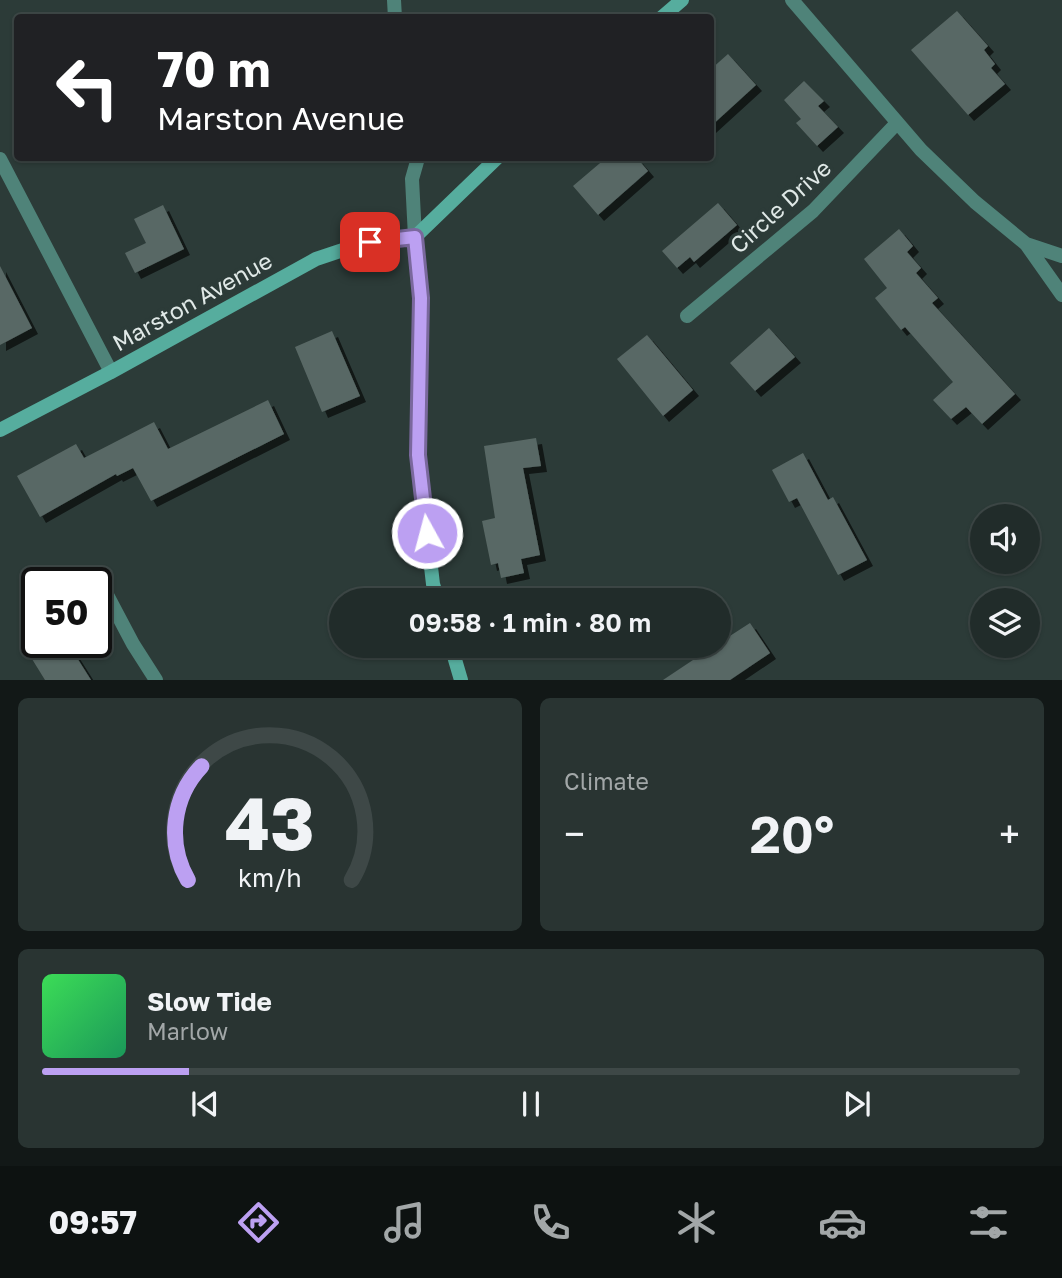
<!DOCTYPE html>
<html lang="en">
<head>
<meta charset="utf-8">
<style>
  body { margin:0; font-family:"Golos Text",sans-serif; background:#293432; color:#f1f3f6; height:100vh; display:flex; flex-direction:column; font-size:26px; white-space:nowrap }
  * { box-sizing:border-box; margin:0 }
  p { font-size:23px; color:#a2a7a8 }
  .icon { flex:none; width:38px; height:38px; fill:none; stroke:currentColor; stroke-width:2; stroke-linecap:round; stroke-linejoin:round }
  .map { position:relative; height:680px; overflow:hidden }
  .sheet { display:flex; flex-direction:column; gap:18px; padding:18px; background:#121817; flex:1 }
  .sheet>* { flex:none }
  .hud { position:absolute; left:14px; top:14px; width:700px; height:147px; border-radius:7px; box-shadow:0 2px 5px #0004,0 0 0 2px #3e4847; background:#202124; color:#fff; overflow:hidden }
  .tools { position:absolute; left:970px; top:504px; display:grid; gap:14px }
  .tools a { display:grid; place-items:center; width:70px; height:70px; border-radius:50%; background:#212c2a; box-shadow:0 2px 5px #0004,0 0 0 2px #3e4847; font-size:35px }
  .speed { position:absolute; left:21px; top:567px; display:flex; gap:14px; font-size:35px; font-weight:700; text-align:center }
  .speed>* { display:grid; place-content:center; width:91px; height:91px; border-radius:50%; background:#212c2a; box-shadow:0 2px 5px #0004,0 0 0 2px #3e4847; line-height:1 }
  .speed .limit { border:4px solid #111; border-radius:10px; background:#fff; color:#111 }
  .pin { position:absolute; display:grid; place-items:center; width:60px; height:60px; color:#fff; margin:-30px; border-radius:14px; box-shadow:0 4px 10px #0006 }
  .me { position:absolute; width:77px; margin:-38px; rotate:353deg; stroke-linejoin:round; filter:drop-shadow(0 0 5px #0008) }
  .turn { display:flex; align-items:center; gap:24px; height:147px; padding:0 28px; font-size:32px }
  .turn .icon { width:91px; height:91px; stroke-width:2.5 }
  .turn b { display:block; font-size:49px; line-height:60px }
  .big { font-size:52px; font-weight:600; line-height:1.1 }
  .sheet .card { flex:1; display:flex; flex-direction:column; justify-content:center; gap:10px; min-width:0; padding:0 24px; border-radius:10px; background:#293432 }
  .sheet .dial { align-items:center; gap:0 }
  .dial svg { height:182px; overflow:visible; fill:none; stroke:#3e4847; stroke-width:7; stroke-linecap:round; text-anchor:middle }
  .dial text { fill:#f1f3f6; stroke:none }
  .song { display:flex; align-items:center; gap:21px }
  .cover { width:84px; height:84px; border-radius:10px; background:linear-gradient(135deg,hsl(130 70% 55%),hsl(150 70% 35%)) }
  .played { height:7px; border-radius:4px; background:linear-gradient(90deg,#bca0f2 15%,#3e4847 15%) }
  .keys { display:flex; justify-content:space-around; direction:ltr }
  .heat { display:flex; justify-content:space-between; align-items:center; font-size:38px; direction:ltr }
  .sheet .tiles { flex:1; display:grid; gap:18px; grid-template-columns:1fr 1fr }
  .card:last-child { grid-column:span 2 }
  .trip { position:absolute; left:329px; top:588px; width:402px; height:70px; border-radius:35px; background:#212c2a; box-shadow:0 2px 5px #0004,0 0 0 2px #3e4847; font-weight:600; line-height:70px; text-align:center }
  .menu { display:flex; height:112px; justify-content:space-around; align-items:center; background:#0d1211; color:#a2a7a8 }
  .menu .icon { width:49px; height:49px }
  .menu .current { color:#bca0f2 }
  .menu b { font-size:32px; color:#f1f3f6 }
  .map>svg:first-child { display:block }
</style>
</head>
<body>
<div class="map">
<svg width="1062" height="680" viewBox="0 0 1062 680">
  <defs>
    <filter id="shadow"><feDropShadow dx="6" dy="6" stdDeviation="0" flood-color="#0009"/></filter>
  </defs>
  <rect width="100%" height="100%" fill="#2c3b38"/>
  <path fill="#596865" filter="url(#shadow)" d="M 957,11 L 988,46 L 984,50 L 995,64 L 991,68 L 1005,84 L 968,115 L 911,50 Z
    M 728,54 L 756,85 L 710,127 L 710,70 Z
    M 804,81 L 824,101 L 818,106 L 838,127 L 817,146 L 796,123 L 801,119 L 784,100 Z
    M 606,158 L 637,158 L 648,171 L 598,215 L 573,186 Z
    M 718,203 L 737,225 L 694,262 L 690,257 L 677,268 L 662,251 Z
    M 163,205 L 184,249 L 135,273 L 125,253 L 146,243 L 134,219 Z
    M 899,229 L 913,246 L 907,252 L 921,268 L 916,273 L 938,298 L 932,303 L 1015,394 L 982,424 L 966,407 L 951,419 L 933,400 L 953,382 L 905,327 L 901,330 L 875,298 L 887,288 L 864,259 Z
    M 0,266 L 32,328 L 0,345 Z
    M 769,328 L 795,357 L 755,391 L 730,363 Z
    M 332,331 L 360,396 L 322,412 L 295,347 Z
    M 647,335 L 693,390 L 663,416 L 617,359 Z
    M 268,400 L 284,434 L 151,501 L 133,468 L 117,476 L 116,474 L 40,517 L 17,476 L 76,444 L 84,458 L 154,422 L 168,449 Z
    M 536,438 L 541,466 L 523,468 L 540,555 L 521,559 L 524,573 L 501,578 L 498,563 L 491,565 L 482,521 L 495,518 L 484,446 Z
    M 803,453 L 828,500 L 833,497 L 867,560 L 838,575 L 797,498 L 789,502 L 772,470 Z
    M 750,623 L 770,653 L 730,680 L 663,680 L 714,646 L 719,646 L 719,643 Z
    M 57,642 L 67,642 L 91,680 L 45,680 L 32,659 Z"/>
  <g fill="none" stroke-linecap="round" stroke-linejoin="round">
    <path stroke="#4f8379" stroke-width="14" d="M 792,0 L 921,150 L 975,202 L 1026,244 L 1062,295
      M 0,159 L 111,372
      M 1026,244 L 1062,256
      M 687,316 L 813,211 L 896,124
      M 96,574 L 133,644 L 156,680"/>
    <path stroke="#4f8379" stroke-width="14" d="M 394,0 L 395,18
      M 415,237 L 412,179 L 418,158"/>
    <path stroke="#56ad9e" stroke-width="14" d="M 661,18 L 682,0
      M 415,237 L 421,298 L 418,455 L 433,584 L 438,600
      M 415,237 L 497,158
      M 0,430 L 111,372 L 316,259 L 355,246 L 415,237
      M 451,646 L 461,680"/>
  </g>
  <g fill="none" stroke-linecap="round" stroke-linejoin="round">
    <defs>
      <path id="route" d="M 370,242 L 415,237 L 421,298 L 418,455 L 427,533"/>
    </defs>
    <use href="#route" stroke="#7a689d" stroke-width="18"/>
    <use href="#route" stroke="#bca0f2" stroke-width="12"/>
  </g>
  <g text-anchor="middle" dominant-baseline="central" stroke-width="7" stroke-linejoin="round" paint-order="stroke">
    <g font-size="23" fill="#e0e9e7" stroke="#2c3b38">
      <text transform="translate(780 206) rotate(-42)">Circle Drive</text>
      <text transform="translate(192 301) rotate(-29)">Marston Avenue</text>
    </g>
  </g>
</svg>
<div class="tools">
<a><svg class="icon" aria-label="sound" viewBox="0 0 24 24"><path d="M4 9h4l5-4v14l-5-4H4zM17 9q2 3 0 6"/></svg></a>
<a><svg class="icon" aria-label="layers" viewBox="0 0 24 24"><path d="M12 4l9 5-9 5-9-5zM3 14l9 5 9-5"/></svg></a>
</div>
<div class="speed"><div class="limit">50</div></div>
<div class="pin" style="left:370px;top:242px;background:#d93025"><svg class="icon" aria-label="arrive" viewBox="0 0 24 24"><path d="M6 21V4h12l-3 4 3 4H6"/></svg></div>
<svg class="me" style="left:427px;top:533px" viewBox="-20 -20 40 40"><circle r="17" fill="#bca0f2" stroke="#fff" stroke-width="3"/><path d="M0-11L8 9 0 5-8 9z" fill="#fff"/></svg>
<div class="trip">09:58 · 1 min · 80 m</div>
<div class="hud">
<div class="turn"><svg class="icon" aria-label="left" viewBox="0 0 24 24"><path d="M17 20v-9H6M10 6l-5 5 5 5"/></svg><div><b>70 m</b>Marston Avenue</div></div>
</div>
</div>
<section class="sheet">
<div class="tiles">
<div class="card dial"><svg viewBox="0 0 100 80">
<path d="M14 69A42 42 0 1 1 86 69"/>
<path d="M14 69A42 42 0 0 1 20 19" stroke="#bca0f2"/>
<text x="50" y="56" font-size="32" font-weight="700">43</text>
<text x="50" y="72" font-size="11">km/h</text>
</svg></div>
<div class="card"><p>Climate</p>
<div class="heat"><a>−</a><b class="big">20°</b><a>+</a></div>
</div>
<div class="card">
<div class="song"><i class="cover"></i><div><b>Slow Tide</b><p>Marlow</p></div></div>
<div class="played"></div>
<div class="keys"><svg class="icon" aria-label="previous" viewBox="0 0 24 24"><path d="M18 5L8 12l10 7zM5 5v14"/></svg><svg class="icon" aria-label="pause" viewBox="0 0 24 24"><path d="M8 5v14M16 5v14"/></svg><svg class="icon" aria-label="next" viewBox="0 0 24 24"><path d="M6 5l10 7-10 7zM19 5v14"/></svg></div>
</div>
</div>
</section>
<nav class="menu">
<b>09:57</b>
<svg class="icon current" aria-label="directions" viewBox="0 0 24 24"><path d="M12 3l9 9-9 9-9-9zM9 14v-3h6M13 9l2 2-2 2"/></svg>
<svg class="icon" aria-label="music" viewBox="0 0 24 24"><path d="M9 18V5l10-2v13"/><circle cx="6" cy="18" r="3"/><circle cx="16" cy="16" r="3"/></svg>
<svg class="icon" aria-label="phone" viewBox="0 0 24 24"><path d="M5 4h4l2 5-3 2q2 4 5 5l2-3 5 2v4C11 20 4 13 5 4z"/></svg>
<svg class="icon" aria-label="climate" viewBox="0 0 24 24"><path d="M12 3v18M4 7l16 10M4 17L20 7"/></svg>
<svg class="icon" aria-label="car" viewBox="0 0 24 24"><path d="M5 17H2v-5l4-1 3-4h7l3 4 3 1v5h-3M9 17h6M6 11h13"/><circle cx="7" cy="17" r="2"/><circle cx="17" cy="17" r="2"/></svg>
<svg class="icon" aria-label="filters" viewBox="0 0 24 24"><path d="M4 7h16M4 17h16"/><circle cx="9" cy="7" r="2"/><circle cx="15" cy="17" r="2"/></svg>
</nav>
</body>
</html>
